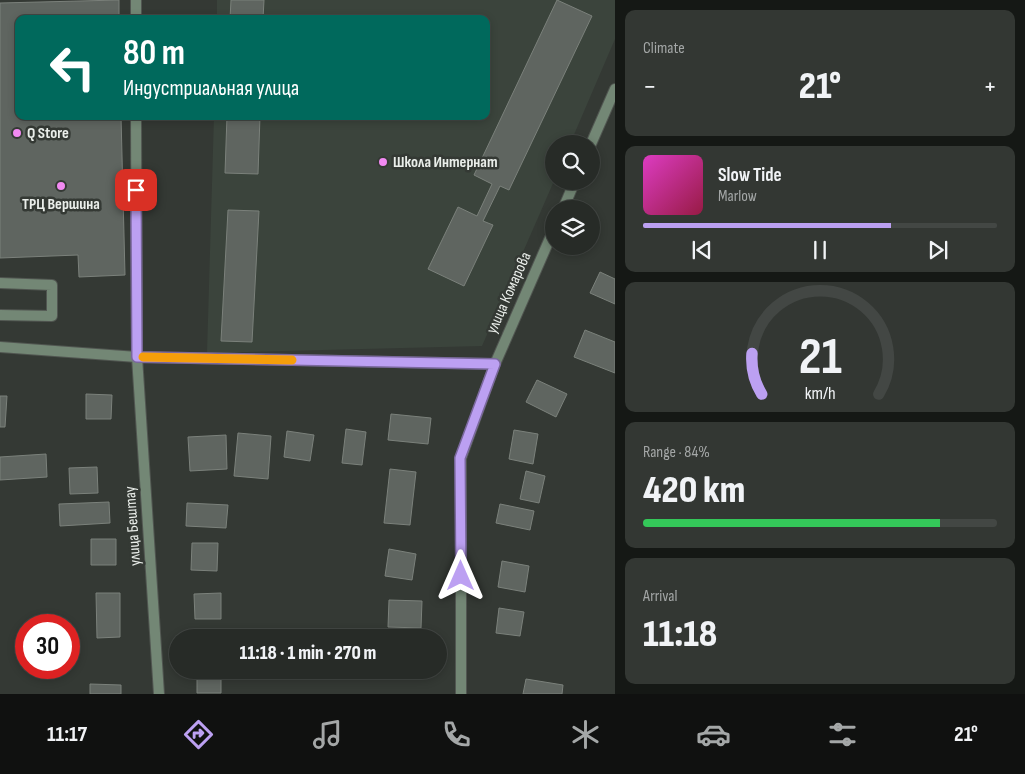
<!DOCTYPE html>
<html lang="en">
<head>
<meta charset="utf-8">
<style>
  body { margin:0; font-family:"Sofia Sans Condensed",sans-serif; background:#333733; color:#f1f3f6; height:100vh; display:flex; flex-direction:column; font-size:19px; white-space:nowrap }
  * { box-sizing:border-box; margin:0 }
  p { font-size:16px; color:#a4a7a7 }
  .icon { flex:none; width:28px; height:28px; fill:none; stroke:currentColor; stroke-width:2; stroke-linecap:round; stroke-linejoin:round }
  .map { position:relative; flex:1; overflow:hidden }
  .side { display:flex; flex-direction:column; gap:10px; padding:10px; background:#151815; width:410px }
  .side>* { flex:none }
  .top-card { position:absolute; left:15px; top:15px; width:475px; height:105px; border-radius:10px; box-shadow:0 2px 8px #0003,0 0 0 1px #434744; background:#00695c; color:#fff; overflow:hidden }
  .tools { position:absolute; left:545px; top:135px; display:grid; gap:10px }
  .tools a { display:grid; place-items:center; width:55px; height:55px; border-radius:50%; background:#272b27; box-shadow:0 2px 8px #0003,0 0 0 1px #434744; font-size:25px }
  .speed { position:absolute; left:15px; top:614px; display:flex; gap:10px; font-size:25px; font-weight:700; text-align:center }
  .speed>* { display:grid; place-content:center; width:65px; height:65px; border-radius:50%; background:#272b27; box-shadow:0 2px 8px #0003,0 0 0 1px #434744; line-height:1 }
  .speed .limit { border:8px solid #d22; background:#fff; color:#111 }
  .pin { position:absolute; display:grid; place-items:center; width:42px; height:42px; color:#fff; margin:-21px; border-radius:10px; box-shadow:0 2px 8px #0006 }
  .me { position:absolute; width:55px; margin:-28px; rotate:0deg; stroke-linejoin:round; filter:drop-shadow(0 0 4px #0008) }
  .turn { display:flex; align-items:center; gap:18px; height:105px; padding:0 25px; font-size:22px }
  .turn .icon { width:65px; height:65px; stroke-width:2.5 }
  .turn b { display:block; font-size:35px; line-height:42px }
  .big { font-size:38px; font-weight:800; line-height:1.1 }
  .side .widget { flex:1; display:flex; flex-direction:column; justify-content:center; gap:8px; min-width:0; padding:0 18px; border-radius:10px; background:#333733 }
  .side .dial { align-items:center; gap:0 }
  .dial svg { height:130px; overflow:visible; fill:none; stroke:#434744; stroke-width:7; stroke-linecap:round; text-anchor:middle }
  .dial text { fill:#f1f3f6; stroke:none }
  .song { display:flex; align-items:center; gap:15px }
  .cover { width:60px; height:60px; border-radius:8px; background:linear-gradient(135deg,hsl(310 70% 55%),hsl(340 70% 35%)) }
  .played { height:5px; border-radius:2px; background:linear-gradient(90deg,#bca0f2 70%,#434744 70%) }
  .keys { display:flex; justify-content:space-around; direction:ltr }
  .heat { display:flex; justify-content:space-between; align-items:center; font-size:28px; direction:ltr }
  .charge { height:8px; border-radius:4px; background:linear-gradient(90deg,#34c759 84%,#434744 0) }
  .trip { position:absolute; left:169px; top:629px; width:278px; height:50px; border-radius:25px; background:#272b27; box-shadow:0 2px 8px #0003,0 0 0 1px #434744; font-weight:800; line-height:50px; text-align:center }
  .tabs { display:flex; height:80px; justify-content:space-around; align-items:center; background:#101110; color:#a4a7a7 }
  .tabs .icon { width:35px; height:35px }
  .tabs .on { color:#bca0f2 }
  .tabs b { font-size:22px; color:#f1f3f6 }
  main { display:flex; flex:1; min-height:0 }
  .map>svg:first-child { display:block }
</style>
</head>
<body>
<main>
<div class="map">
<svg width="615" height="694" viewBox="0 0 615 694">
  <rect width="100%" height="100%" fill="#343934"/>
  <path fill="#3b443c" d="M 217,0 L 615,0 L 615,39 L 570,144 L 554,144 L 554,181 L 482,346 L 207,353 L 214,116 L 486,116 L 486,19 L 217,19 Z"/>
  <path fill="#5f6560" stroke="#7b817b" d="M 119,0 L 119,19 L 19,19 L 19,116 L 121,116 L 125,275 L 79,277 L 78,255 L 0,258 L 0,3 Z
    M 231,0 L 264,0 L 263,19 L 230,19 Z
    M 557,0 L 592,16 L 509,190 L 500,186 L 483,221 L 493,225 L 464,286 L 428,269 L 458,207 L 477,216 L 492,184 L 474,175 Z
    M 227,116 L 260,116 L 258,174 L 225,173 Z
    M 228,210 L 259,211 L 252,342 L 221,341 Z
    M 600,272 L 615,279 L 615,304 L 590,293 Z
    M 585,330 L 615,342 L 615,373 L 574,357 Z
    M 537,380 L 567,394 L 556,417 L 526,402 Z
    M 86,394 L 112,395 L 111,419 L 86,419 Z
    M 0,396 L 7,396 L 5,427 L 0,427 Z
    M 391,414 L 431,418 L 428,444 L 388,440 Z
    M 346,429 L 366,432 L 362,465 L 342,463 Z
    M 514,430 L 538,434 L 533,464 L 509,459 Z
    M 287,431 L 314,435 L 310,461 L 284,457 Z
    M 238,433 L 271,436 L 268,479 L 234,476 Z
    M 226,435 L 227,469 L 190,471 L 188,437 Z
    M 46,454 L 47,477 L 0,480 L 0,457 Z
    M 97,467 L 98,493 L 70,494 L 69,468 Z
    M 390,469 L 416,472 L 410,525 L 384,523 Z
    M 526,471 L 545,476 L 539,503 L 520,499 Z
    M 109,502 L 110,523 L 60,526 L 59,504 Z
    M 187,503 L 228,505 L 226,528 L 186,526 Z
    M 500,504 L 534,511 L 530,530 L 496,523 Z
    M 91,539 L 116,539 L 116,565 L 91,565 Z
    M 192,543 L 218,543 L 217,571 L 191,570 Z
    M 389,549 L 416,554 L 412,580 L 385,576 Z
    M 502,561 L 529,566 L 525,592 L 498,587 Z
    M 96,593 L 120,593 L 120,637 L 97,638 Z
    M 221,593 L 221,619 L 195,619 L 194,594 Z
    M 389,600 L 422,601 L 421,628 L 388,627 Z
    M 499,608 L 524,612 L 520,636 L 496,633 Z
    M 374,633 L 404,635 L 403,638 L 374,638 Z
    M 197,672 L 221,672 L 221,693 L 197,693 Z
    M 526,679 L 563,685 L 562,694 L 523,694 Z
    M 90,684 L 121,685 L 121,694 L 90,694 Z"/>
  <g fill="none" stroke-linecap="round" stroke-linejoin="round">
    <defs>
      <path id="lane" d="M 136,0 L 136,19
        M 136,116 L 137,357
        M 0,283 L 52,285 L 52,316 L 0,315"/>
      <path id="street" d="M 591,144 L 615,89
        M 563,209 L 575,181
        M 0,347 L 137,357 L 495,364
        M 137,357 L 159,694
        M 461,694 L 461,458 L 495,364 L 554,229"/>
    </defs>
    <use href="#lane" stroke="#515651" stroke-width="12"/>
    <use href="#street" stroke="#515651" stroke-width="12"/>
    <use href="#lane" stroke="#738775" stroke-width="10"/>
    <use href="#street" stroke="#738775" stroke-width="10"/>
  </g>
  <g fill="none" stroke-linecap="round" stroke-linejoin="round">
    <defs>
      <path id="route" d="M 136,190 L 137,357 L 495,364 L 460,458 L 461,576"/>
    </defs>
    <use href="#route" stroke="#7a689d" stroke-width="12"/>
    <use href="#route" stroke="#bca0f2" stroke-width="9"/>
    <path stroke="#f59e0b" stroke-width="9" d="M 143,357 L 292,360"/>
  </g>
  <g fill="#f28af2" stroke="#343934" stroke-width="2">
    <circle cx="17" cy="133" r="5"/>
    <circle cx="383" cy="162" r="5"/>
    <circle cx="61" cy="186" r="5"/>
  </g>
  <g text-anchor="middle" dominant-baseline="central" stroke-width="5" stroke-linejoin="round" paint-order="stroke">
    <g font-size="16" font-weight="bold" fill="#eaeeea" stroke="#343934" text-anchor="start">
      <text x="27" y="133">Q Store</text>
      <text x="393" y="162">Школа Интернат</text>
      <text x="61" y="204" text-anchor="middle">ТРЦ Вершина</text>
    </g>
    <g font-size="16" fill="#eaeeea" stroke="#343934">
      <text transform="translate(509 293) rotate(-66)">улица Комарова</text>
      <text transform="translate(133 526) rotate(-94)">улица Бештау</text>
    </g>
  </g>
</svg>
<div class="tools">
<a><svg class="icon" aria-label="search" viewBox="0 0 24 24"><circle cx="10" cy="10" r="6"/><path d="M15 15l6 6"/></svg></a>
<a><svg class="icon" aria-label="layers" viewBox="0 0 24 24"><path d="M12 4l9 5-9 5-9-5zM3 14l9 5 9-5"/></svg></a>
</div>
<div class="speed"><div class="limit">30</div></div>
<div class="pin" style="left:136px;top:190px;background:#d93025"><svg class="icon" aria-label="arrive" viewBox="0 0 24 24"><path d="M6 21V4h12l-3 4 3 4H6"/></svg></div>
<svg class="me" style="left:461px;top:576px" viewBox="-20 -20 40 40"><path d="M0-17L14 15 0 8-14 15z" fill="#bca0f2" stroke="#fff" stroke-width="4"/></svg>
<div class="trip">11:18 · 1 min · 270 m</div>
<div class="top-card">
<div class="turn"><svg class="icon" aria-label="left" viewBox="0 0 24 24"><path d="M17 20v-9H6M10 6l-5 5 5 5"/></svg><div><b>80 m</b>Индустриальная улица</div></div>
</div>
</div>
<section class="side">
<div class="widget"><p>Climate</p>
<div class="heat"><a>−</a><b class="big">21°</b><a>+</a></div>
</div>
<div class="widget">
<div class="song"><i class="cover"></i><div><b>Slow Tide</b><p>Marlow</p></div></div>
<div class="played"></div>
<div class="keys"><svg class="icon" aria-label="previous" viewBox="0 0 24 24"><path d="M18 5L8 12l10 7zM5 5v14"/></svg><svg class="icon" aria-label="pause" viewBox="0 0 24 24"><path d="M8 5v14M16 5v14"/></svg><svg class="icon" aria-label="next" viewBox="0 0 24 24"><path d="M6 5l10 7-10 7zM19 5v14"/></svg></div>
</div>
<div class="widget dial"><svg viewBox="0 0 100 80">
<path d="M14 69A42 42 0 1 1 86 69"/>
<path d="M14 69A42 42 0 0 1 8 44" stroke="#bca0f2"/>
<text x="50" y="56" font-size="32" font-weight="700">21</text>
<text x="50" y="72" font-size="11">km/h</text>
</svg></div>
<div class="widget"><p>Range · 84%</p><b class="big">420 km</b><div class="charge"></div></div>
<div class="widget"><p>Arrival</p><b class="big">11:18</b></div>
</section>
</main>
<nav class="tabs">
<b>11:17</b>
<svg class="icon on" aria-label="directions" viewBox="0 0 24 24"><path d="M12 3l9 9-9 9-9-9zM9 14v-3h6M13 9l2 2-2 2"/></svg>
<svg class="icon" aria-label="music" viewBox="0 0 24 24"><path d="M9 18V5l10-2v13"/><circle cx="6" cy="18" r="3"/><circle cx="16" cy="16" r="3"/></svg>
<svg class="icon" aria-label="phone" viewBox="0 0 24 24"><path d="M5 4h4l2 5-3 2q2 4 5 5l2-3 5 2v4C11 20 4 13 5 4z"/></svg>
<svg class="icon" aria-label="climate" viewBox="0 0 24 24"><path d="M12 3v18M4 7l16 10M4 17L20 7"/></svg>
<svg class="icon" aria-label="car" viewBox="0 0 24 24"><path d="M5 17H2v-5l4-1 3-4h7l3 4 3 1v5h-3M9 17h6M6 11h13"/><circle cx="7" cy="17" r="2"/><circle cx="17" cy="17" r="2"/></svg>
<svg class="icon" aria-label="filters" viewBox="0 0 24 24"><path d="M4 7h16M4 17h16"/><circle cx="9" cy="7" r="2"/><circle cx="15" cy="17" r="2"/></svg>
<b>21°</b>
</nav>
</body>
</html>
